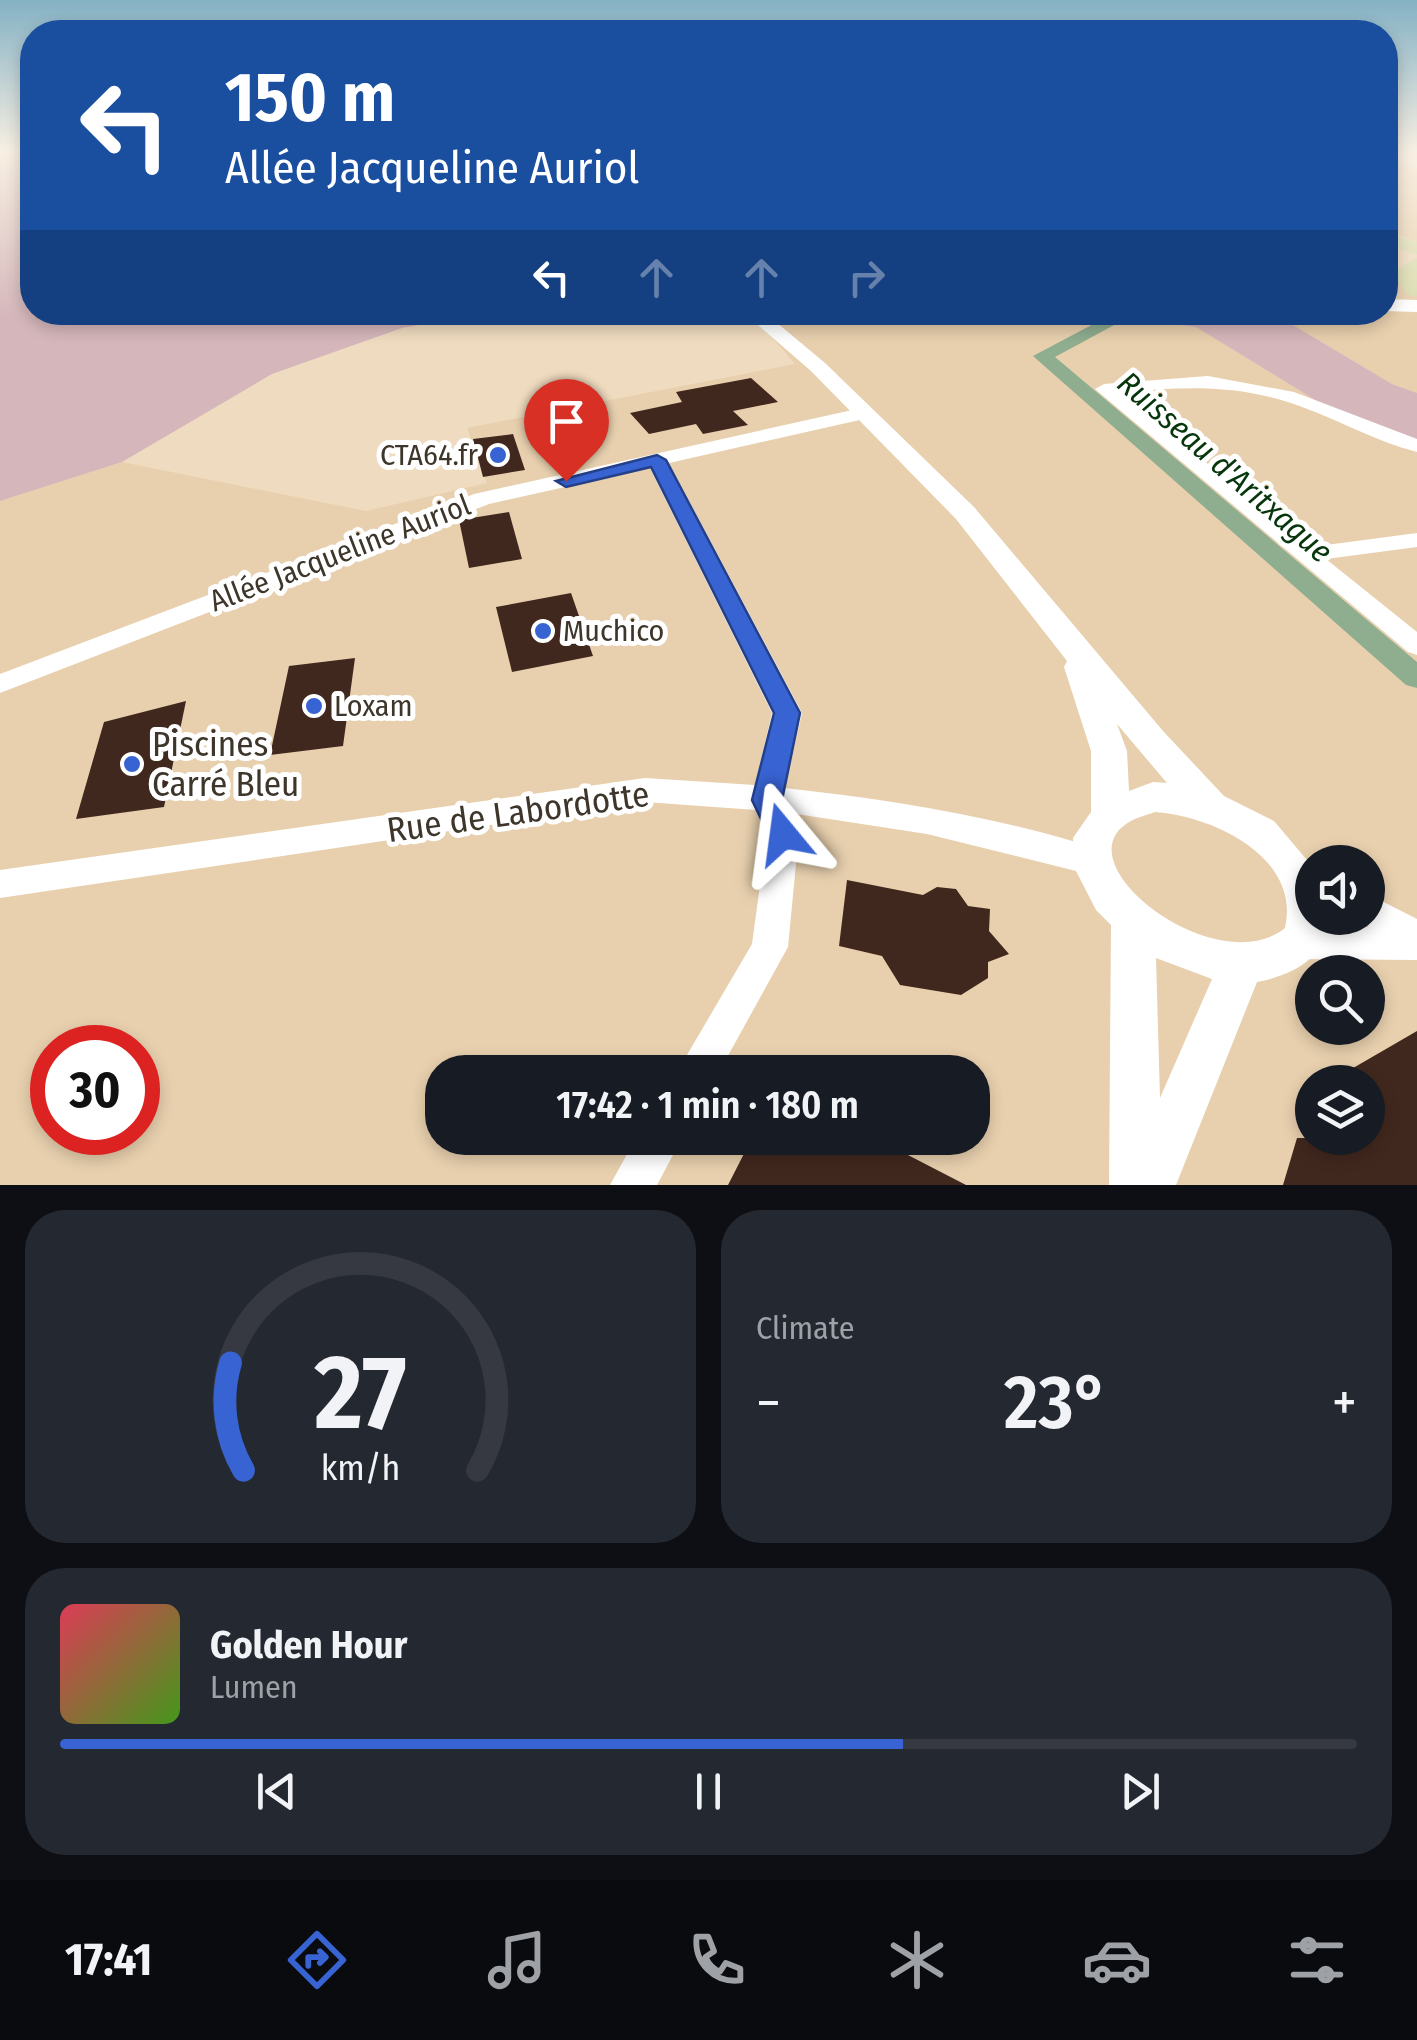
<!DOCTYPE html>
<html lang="en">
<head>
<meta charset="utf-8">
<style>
  body { margin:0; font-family:"Fira Sans Condensed",sans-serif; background:#242831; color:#f1f3f6; height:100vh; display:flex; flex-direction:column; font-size:38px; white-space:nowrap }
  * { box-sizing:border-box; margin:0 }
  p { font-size:32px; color:#9ea1a6 }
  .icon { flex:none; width:55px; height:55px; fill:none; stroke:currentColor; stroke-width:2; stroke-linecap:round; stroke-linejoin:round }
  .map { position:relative; height:1185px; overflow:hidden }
  .sheet { display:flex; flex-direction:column; gap:25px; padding:25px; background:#0d0f14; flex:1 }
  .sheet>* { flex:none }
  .hud { position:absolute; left:20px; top:20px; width:1378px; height:305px; border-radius:40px; box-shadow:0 5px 15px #0003; background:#1a4fa0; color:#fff; overflow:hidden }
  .tools { position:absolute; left:1295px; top:845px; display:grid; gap:20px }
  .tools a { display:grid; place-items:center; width:90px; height:90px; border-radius:50%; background:#171b24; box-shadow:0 5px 15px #0003; font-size:50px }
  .speed { position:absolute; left:30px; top:1025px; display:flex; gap:20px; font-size:50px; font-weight:700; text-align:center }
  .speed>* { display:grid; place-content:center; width:130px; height:130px; border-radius:50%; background:#171b24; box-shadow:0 5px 15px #0003; line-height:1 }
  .speed .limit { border:15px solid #d22; background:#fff; color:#111 }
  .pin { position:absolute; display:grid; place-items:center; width:85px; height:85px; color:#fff; margin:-102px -42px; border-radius:50% 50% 50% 0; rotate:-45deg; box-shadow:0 0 10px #0007 }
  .pin .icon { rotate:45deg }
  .me { position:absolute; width:110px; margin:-55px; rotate:344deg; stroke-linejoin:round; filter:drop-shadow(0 0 8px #0008) }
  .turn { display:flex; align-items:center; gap:35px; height:210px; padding:0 40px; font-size:45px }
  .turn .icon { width:130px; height:130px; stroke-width:2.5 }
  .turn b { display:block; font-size:70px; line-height:85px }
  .lanes { display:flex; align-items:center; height:95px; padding:0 40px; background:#0003; justify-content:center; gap:50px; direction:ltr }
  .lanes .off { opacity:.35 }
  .big { font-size:75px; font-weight:600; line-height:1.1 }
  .sheet .card { flex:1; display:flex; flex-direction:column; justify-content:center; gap:15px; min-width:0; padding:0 35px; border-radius:40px; background:#242831 }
  .sheet .dial { align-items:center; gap:0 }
  .dial svg { height:260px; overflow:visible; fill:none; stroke:#363941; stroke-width:7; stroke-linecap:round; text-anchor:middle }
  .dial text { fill:#f1f3f6; stroke:none }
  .song { display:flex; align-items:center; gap:30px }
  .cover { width:120px; height:120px; border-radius:15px; background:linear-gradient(135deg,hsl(350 70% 55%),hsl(100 70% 35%)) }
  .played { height:10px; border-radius:5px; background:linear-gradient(90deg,#3863d3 65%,#363941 65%) }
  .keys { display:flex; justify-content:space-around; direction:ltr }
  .heat { display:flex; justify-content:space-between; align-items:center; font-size:55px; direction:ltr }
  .sheet .tiles { flex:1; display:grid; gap:25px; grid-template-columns:1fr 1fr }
  .card:last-child { grid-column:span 2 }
  .trip { position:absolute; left:425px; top:1055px; width:565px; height:100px; border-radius:40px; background:#171b24; box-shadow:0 5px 15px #0003; font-weight:600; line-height:100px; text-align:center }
  .tab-bar { display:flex; height:160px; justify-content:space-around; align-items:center; background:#090b0e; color:#9ea1a6 }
  .tab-bar .icon { width:70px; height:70px }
  .tab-bar .current { color:#3863d3 }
  .tab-bar b { font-size:45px; color:#f1f3f6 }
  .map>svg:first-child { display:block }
</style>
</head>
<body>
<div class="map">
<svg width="1417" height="1185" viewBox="0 0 1417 1185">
  <rect width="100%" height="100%" fill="#efdbbf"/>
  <path fill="#e8d0ae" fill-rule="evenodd" d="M 1385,152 L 1417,152 L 1417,242 L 1385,229 Z
    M 1385,270 L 1417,290 L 1417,393 L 1392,384 L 1278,316 L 1258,313 L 1385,312 Z
    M 1083,312 L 1196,327 L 1333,411 L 1417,440 L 1417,1185 L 0,1185 L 0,501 L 122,462 L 366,511 L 487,483 L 467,428 L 795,364 L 751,313 ZM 1312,862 L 1368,862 L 1368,918 L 1312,918 ZM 1312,972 L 1368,972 L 1368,1028 L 1312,1028 ZM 52,1048 L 138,1048 L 138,1132 L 52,1132 ZM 442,1072 L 972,1072 L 972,1138 L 442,1138 ZM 1312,1082 L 1368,1082 L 1368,1138 L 1312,1138 Z"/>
  <path fill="#d5b7bb" d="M 0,152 L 20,152 L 32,170 L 32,312 L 486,313 L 402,328 L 272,374 L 122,462 L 0,501 Z
    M 1207,312 L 1278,316 L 1392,384 L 1417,393 L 1417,440 L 1333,411 L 1196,327 L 1083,313 Z"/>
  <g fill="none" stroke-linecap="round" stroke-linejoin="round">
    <path fill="#8fad8f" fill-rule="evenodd" d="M 1101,320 L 1116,324 L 1055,357 L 1417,662 L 1417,688 L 1406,685 L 1033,356 Z"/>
  </g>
  <path fill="#41281e" d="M 751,378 L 778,402 L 733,411 L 748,425 L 703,434 L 696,424 L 649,434 L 630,413 L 682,402 L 676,392 Z
    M 513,434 L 525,470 L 483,477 L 473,439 Z
    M 509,512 L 522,559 L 469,568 L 459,520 Z
    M 571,593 L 593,656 L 512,672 L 496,607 Z
    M 355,658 L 343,746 L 270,755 L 289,666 Z
    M 186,701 L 164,807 L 76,819 L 104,722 Z
    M 847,880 L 923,895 L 937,887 L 956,889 L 968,906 L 990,909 L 989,931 L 1009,954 L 988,962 L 988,978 L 961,995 L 900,985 L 882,956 L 839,946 Z
    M 1417,1031 L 1417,1185 L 1283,1185 L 1297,1138 L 1368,1138 L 1368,1082 L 1329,1082 Z
    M 752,1138 L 803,1138 L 831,1151 L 837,1138 L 875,1138 L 966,1185 L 728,1185 Z"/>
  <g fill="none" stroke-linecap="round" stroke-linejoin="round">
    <path fill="#fff" fill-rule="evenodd" d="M 1208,376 L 1294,392 L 1417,439 L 1417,452 C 1377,442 1341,421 1302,407 C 1241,384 1184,386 1120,393 L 1311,547 L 1417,533 L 1417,547 L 1326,559 L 1417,632 L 1417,655 L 1408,652 L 1095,389 L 1104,384 Z
      M 866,407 L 876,413 L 873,417 L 669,463 L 802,713 L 785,788 C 892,800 1002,817 1104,851 L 1109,861 L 1104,871 L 1092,875 L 927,834 L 790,813 L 799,833 L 788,947 L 719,1072 L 677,1072 L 752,944 L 767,833 L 756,810 L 645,802 L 0,898 L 0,870 L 645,778 L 755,785 L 772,713 L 650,468 L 489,504 L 0,693 L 0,674 L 474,494 Z
      M 1368,894 L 1417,919 L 1417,960 L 1298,959 L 1285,954 L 1280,943 L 1285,932 L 1298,927 L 1369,927 L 1354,918 L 1368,918 Z
      M 636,1138 L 682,1138 L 657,1185 L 610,1185 Z"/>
    <path fill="#fff" fill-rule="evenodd" d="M 1385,299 L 1417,300 L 1417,312 L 1385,311 Z
      M 743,312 L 764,312 L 825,363 L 974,507 L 1163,731 L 1224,796 L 1274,821 L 1312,866 L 1312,918 L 1329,918 C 1327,958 1293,975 1257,982 L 1176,1185 L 1109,1185 L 1111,925 L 1096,910 L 1074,867 L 1073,838 L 1091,812 L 1091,751 L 1064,667 L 1067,661 L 956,519 L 811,371 ZM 1117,724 L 1167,783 L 1153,782 L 1129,791 L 1127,751 ZM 1155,812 C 1212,816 1301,856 1285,928 C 1218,982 1064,867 1126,824 C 1134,818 1147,815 1155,812 ZM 1156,958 L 1212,979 L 1160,1098 Z"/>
    <path fill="#eceed7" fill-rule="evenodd" d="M 1391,152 L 1417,157 L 1417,168 L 1393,155 Z"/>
    <path fill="#dadcaf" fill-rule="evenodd" d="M 1385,232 L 1417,242 L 1417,255 L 1385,245 Z
      M 1417,257 L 1417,297 L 1409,295 L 1390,274 Z"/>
  </g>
  <linearGradient id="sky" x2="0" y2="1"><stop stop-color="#84b1c4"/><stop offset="0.48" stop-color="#f8efe2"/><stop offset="1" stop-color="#f8efe2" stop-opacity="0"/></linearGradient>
  <rect width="1417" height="318" fill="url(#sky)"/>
  <path fill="#3863d3" stroke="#244089" stroke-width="2.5" d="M 657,455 L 666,460 L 800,713 L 782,800 L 798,834 L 794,842 L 772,842 L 752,800 L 774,713 L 651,467 L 566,487 L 556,481 Z"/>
  <g fill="#3863d3" stroke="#fff" stroke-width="4">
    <circle cx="498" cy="455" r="10"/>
    <circle cx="543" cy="631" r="10"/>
    <circle cx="314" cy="706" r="10"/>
    <circle cx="132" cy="764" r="10"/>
  </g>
  <g text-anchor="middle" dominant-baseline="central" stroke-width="10" stroke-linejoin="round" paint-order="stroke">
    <g font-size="30" fill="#3e362b" stroke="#fff" text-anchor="start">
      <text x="478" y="455" text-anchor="end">CTA64.fr</text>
      <text x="563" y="631">Muchico</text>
      <text x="334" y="706">Loxam</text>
    </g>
    <g font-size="30" fill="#3e362b" stroke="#fff">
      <text transform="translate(340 553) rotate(-21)">Allée Jacqueline Auriol</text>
    </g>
    <g font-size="32" font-style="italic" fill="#07360d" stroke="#fff">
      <text transform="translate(1225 467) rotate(41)">Ruisseau d'Aritxague</text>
    </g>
    <g font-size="35" fill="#3e362b" stroke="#fff" text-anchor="start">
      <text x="152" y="744">Piscines<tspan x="152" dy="40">Carré Bleu</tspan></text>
    </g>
    <g font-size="35" fill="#3e362b" stroke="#fff">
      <text transform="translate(518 812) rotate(-8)">Rue de Labordotte</text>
    </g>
  </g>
</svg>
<div class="tools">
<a><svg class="icon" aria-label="sound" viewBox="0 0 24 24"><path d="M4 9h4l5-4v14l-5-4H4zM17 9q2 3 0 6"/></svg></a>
<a><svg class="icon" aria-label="search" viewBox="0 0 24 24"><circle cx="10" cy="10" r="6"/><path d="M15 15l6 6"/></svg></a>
<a><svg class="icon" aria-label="layers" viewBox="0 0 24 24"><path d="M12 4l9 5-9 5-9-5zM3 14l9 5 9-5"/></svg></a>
</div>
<div class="speed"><div class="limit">30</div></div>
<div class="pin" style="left:566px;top:481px;background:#d93025"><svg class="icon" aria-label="arrive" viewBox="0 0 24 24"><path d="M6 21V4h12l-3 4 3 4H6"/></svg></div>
<svg class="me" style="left:783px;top:834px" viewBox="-20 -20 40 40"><path d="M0-17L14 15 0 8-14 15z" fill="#3863d3" stroke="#fff" stroke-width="4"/></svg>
<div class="trip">17:42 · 1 min · 180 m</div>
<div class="hud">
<div class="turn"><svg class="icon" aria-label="left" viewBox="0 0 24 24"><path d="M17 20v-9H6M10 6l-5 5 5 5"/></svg><div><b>150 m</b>Allée Jacqueline Auriol</div></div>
<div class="lanes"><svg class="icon" aria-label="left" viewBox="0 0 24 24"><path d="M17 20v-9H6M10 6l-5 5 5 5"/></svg><svg class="icon off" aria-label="ahead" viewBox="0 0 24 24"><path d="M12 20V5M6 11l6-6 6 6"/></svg><svg class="icon off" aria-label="ahead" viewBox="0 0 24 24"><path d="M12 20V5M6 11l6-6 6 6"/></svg><svg class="icon off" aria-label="right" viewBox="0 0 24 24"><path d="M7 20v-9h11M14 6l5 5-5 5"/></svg></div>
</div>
</div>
<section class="sheet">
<div class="tiles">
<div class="card dial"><svg viewBox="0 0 100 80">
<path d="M14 69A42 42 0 1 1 86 69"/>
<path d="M14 69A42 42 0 0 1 10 36" stroke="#3863d3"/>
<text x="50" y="56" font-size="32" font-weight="700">27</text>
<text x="50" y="72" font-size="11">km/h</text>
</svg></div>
<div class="card"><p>Climate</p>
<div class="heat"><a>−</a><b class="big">23°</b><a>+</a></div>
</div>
<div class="card">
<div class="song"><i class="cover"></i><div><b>Golden Hour</b><p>Lumen</p></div></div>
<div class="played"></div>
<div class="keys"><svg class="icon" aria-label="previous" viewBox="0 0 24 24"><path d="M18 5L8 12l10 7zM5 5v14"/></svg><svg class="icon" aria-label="pause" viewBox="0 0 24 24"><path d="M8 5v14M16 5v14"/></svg><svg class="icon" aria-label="next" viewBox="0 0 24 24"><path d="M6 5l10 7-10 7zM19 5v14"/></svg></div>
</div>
</div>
</section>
<nav class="tab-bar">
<b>17:41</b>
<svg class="icon current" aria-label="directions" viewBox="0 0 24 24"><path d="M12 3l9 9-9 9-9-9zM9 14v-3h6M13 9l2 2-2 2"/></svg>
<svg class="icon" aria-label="music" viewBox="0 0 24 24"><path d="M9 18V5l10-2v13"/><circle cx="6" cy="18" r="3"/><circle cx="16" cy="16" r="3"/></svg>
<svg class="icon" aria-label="phone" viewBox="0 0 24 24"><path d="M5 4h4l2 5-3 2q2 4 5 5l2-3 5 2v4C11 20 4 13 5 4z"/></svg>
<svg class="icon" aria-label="climate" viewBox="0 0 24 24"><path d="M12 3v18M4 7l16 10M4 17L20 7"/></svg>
<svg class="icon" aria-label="car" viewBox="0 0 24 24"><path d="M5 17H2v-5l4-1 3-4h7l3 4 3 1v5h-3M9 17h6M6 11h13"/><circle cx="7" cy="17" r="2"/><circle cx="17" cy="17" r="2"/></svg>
<svg class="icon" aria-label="filters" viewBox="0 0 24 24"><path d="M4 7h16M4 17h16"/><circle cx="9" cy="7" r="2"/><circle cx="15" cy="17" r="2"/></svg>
</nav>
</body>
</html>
